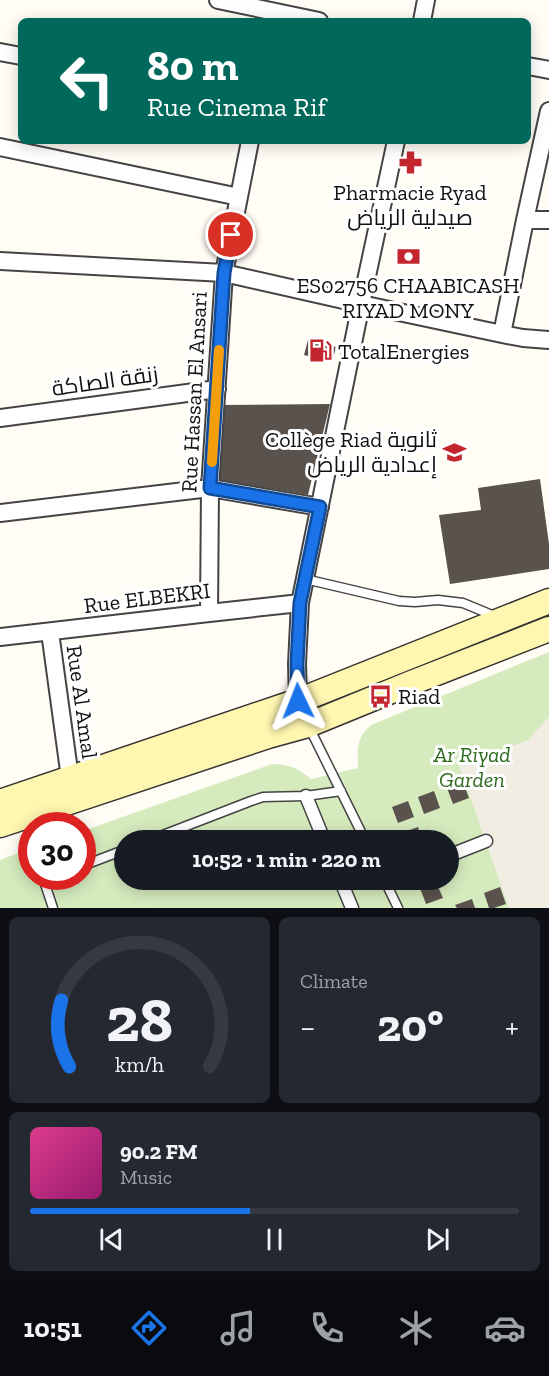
<!DOCTYPE html>
<html lang="en">
<head>
<meta charset="utf-8">
<style>
  body { margin:0; font-family:"Zilla Slab",Cairo,serif; background:#242831; color:#f1f3f6; height:100vh; display:flex; flex-direction:column; font-size:22px; white-space:nowrap }
  * { box-sizing:border-box; margin:0 }
  p { font-size:20px; color:#9ea1a6 }
  .icon { flex:none; width:33px; height:33px; fill:none; stroke:currentColor; stroke-width:2; stroke-linecap:round; stroke-linejoin:round }
  .map { position:relative; height:908px; overflow:hidden }
  .panel { display:flex; flex-direction:column; gap:9px; padding:9px; background:#0d0f14; flex:1 }
  .panel>* { flex:none }
  .guide { position:absolute; left:18px; top:18px; width:513px; height:126px; border-radius:9px; box-shadow:0 3px 15px #0003; background:#00695c; color:#fff; overflow:hidden }
  .speed { position:absolute; left:18px; top:812px; display:flex; gap:12px; font-size:30px; font-weight:700; text-align:center }
  .speed>* { display:grid; place-content:center; width:78px; height:78px; border-radius:50%; background:#171b24; box-shadow:0 3px 15px #0003; line-height:1 }
  .speed .limit { border:9px solid #d22; background:#fff; color:#111 }
  .pin { position:absolute; display:grid; place-items:center; width:51px; height:51px; color:#fff; margin:-26px; border:3px solid #fff; border-radius:50%; box-shadow:0 2px 6px #0007 }
  .me { position:absolute; width:66px; margin:-33px; rotate:358deg; stroke-linejoin:round; filter:drop-shadow(0 0 4px #0008) }
  .turn { display:flex; align-items:center; gap:21px; height:126px; padding:0 30px; font-size:27px }
  .turn .icon { width:78px; height:78px; stroke-width:2.5 }
  .turn b { display:block; font-size:42px; line-height:51px }
  .big { font-size:45px; font-weight:700; line-height:1.1 }
  .panel .card { flex:1; display:flex; flex-direction:column; justify-content:center; gap:9px; min-width:0; padding:0 21px; border-radius:9px; background:#242831 }
  .panel .dial { align-items:center; gap:0 }
  .dial svg { height:156px; overflow:visible; fill:none; stroke:#363941; stroke-width:7; stroke-linecap:round; text-anchor:middle }
  .dial text { fill:#f1f3f6; stroke:none }
  .song { display:flex; align-items:center; gap:18px }
  .cover { width:72px; height:72px; border-radius:9px; background:linear-gradient(135deg,hsl(330 70% 55%),hsl(320 70% 35%)) }
  .played { height:6px; border-radius:3px; background:linear-gradient(90deg,#1a73e8 45%,#363941 45%) }
  .keys { display:flex; justify-content:space-around; direction:ltr }
  .heat { display:flex; justify-content:space-between; align-items:center; font-size:33px; direction:ltr }
  .panel .tiles { flex:1; display:grid; gap:9px; grid-template-columns:1fr 1fr }
  .card:last-child { grid-column:span 2 }
  .trip { position:absolute; left:114px; top:830px; width:345px; height:60px; border-radius:30px; background:#171b24; box-shadow:0 3px 15px #0003; font-weight:700; line-height:60px; text-align:center }
  .tabs { display:flex; height:96px; justify-content:space-around; align-items:center; background:#090b0e; color:#9ea1a6 }
  .tabs .icon { width:42px; height:42px }
  .tabs .current { color:#1a73e8 }
  .tabs b { font-size:27px; color:#f1f3f6 }
  .map>svg:first-child { display:block }
</style>
</head>
<body>
<div class="map">
<svg width="549" height="908" viewBox="0 0 549 908">
  <rect width="100%" height="100%" fill="#fffdf5"/>
  <path fill="#d5ebbd" fill-rule="evenodd" d="M 549,652 L 549,908 L 0,908 L 0,860 L 31,848 L 32,876 L 82,876 L 83,831 L 272,764 C 290,765 297,767 311,779 L 358,768 C 358,748 355,740 371,725 ZM 124,840 L 448,840 L 448,879 L 124,879 Z"/>
  <path fill="#f1ede2" d="M 549,717 L 549,908 L 509,908 L 459,765 L 528,740 Z"/>
  <path fill="#5a524d" d="M 308,340 L 336,347 L 332,362 L 304,355 Z
    M 330,404 L 308,495 L 217,480 L 220,405 Z
    M 540,479 L 549,544 L 549,569 L 450,584 L 439,515 L 481,510 L 478,488 Z
    M 463,782 L 469,798 L 453,804 L 447,788 Z
    M 434,791 L 440,808 L 424,814 L 418,797 Z
    M 408,801 L 414,817 L 398,823 L 392,807 Z
    M 418,827 L 422,840 L 404,840 L 401,833 Z
    M 436,882 L 443,898 L 426,904 L 420,888 Z
    M 500,887 L 506,904 L 494,908 L 489,908 L 484,893 Z
    M 472,899 L 475,908 L 457,908 L 455,905 Z"/>
  <g fill="none" stroke-linecap="round" stroke-linejoin="round">
    <defs>
      <path id="service" d="M 305,579 L 399,601 L 415,602 L 438,600 L 463,603 L 497,617
        M 309,727 L 365,840
        M 150,840 L 251,801 L 263,797 L 306,796 L 341,791
        M 82,866 L 124,850
        M 384,879 L 398,908
        M 53,908 L 44,881 L 57,876"/>
      <path id="pedestrian" d="M 306,796 L 324,840
        M 448,856 L 486,841
        M 340,879 L 352,908
        M 384,880 L 388,879"/>
      <path id="minor" d="M 218,0 L 319,21
        M 422,21 L 426,0
        M 0,52 L 21,56
        M 528,66 L 549,70
        M 0,147 L 239,197
        M 525,220 L 549,220
        M 0,261 L 224,273 L 361,304 L 502,334 L 523,338 L 549,340
        M 502,334 L 525,220 L 549,111
        M 0,418 L 217,389
        M 0,513 L 210,488 L 320,507
        M 209,613 L 210,488 L 224,273 L 250,141
        M 50,632 L 70,778
        M 0,637 L 209,613 L 300,603
        M 308,725 L 298,701 L 297,664 L 300,603 L 361,304 L 396,141"/>
      <path id="secondary" d="M 0,802 L 298,701 L 549,601
        M 0,825 L 268,736 L 308,725 L 411,683 L 549,629"/>
    </defs>
    <use href="#service" stroke="#444" stroke-width="11"/>
    <use href="#pedestrian" stroke="#444" stroke-width="15"/>
    <use href="#minor" stroke="#444" stroke-width="20"/>
    <use href="#secondary" stroke="#333" stroke-width="27"/>
    <use href="#service" stroke="#fff" stroke-width="8"/>
    <use href="#pedestrian" stroke="#fff" stroke-width="12"/>
    <use href="#minor" stroke="#fff" stroke-width="16"/>
    <use href="#secondary" stroke="#fff6b0" stroke-width="24"/>
  </g>
  <g fill="none" stroke-linecap="round" stroke-linejoin="round">
    <defs>
      <path id="route" d="M 231,235 L 224,273 L 210,488 L 320,507 L 300,603 L 297,664 L 298,701"/>
    </defs>
    <use href="#route" stroke="#114b97" stroke-width="15"/>
    <use href="#route" stroke="#1a73e8" stroke-width="10"/>
    <path stroke="#f59e0b" stroke-width="10" d="M 212,462 L 219,350"/>
  </g>
  <defs>
    <symbol id="pharmacy-bare" viewBox="-9 -9 18 18"><path d="M-2-6h4v4h4v4h-4v4h-4v-4h-4v-4h4Z" fill="#c4262e" stroke="#fff" stroke-width="2.5" paint-order="stroke"/></symbol>
    <symbol id="bank-bare" viewBox="-9 -9 18 18"><path d="M-6-4H6V4H-6ZM0-2.3a2.3 2.3 0 1 0 0 4.6a2.3 2.3 0 1 0 0-4.6Z" fill="#c4262e" stroke="#fff" stroke-width="2.5" paint-order="stroke"/></symbol>
    <symbol id="fuel-bare" viewBox="-9 -9 18 18"><path d="M-5.5-6h7V0h2V4h1.3V-2.5L3-4.5l.8-.8L6-3V5H2.5V1h-1V6h-7ZM-4.2-4.7v3.2H.2V-4.7Z" fill="#c4262e" stroke="#fff" stroke-width="2.5" paint-order="stroke"/></symbol>
    <symbol id="university-bare" viewBox="-9 -9 18 18"><path d="M0-5L7-2L0 1L-7-2ZM-4 1L0 2.5L4 1V4Q0 6-4 4Z" fill="#c4262e" stroke="#fff" stroke-width="2.5" paint-order="stroke"/></symbol>
    <symbol id="bus-bare" viewBox="-9 -9 18 18"><path d="M-5-6H5V4H4V6H2V4H-2V6H-4V4H-5ZM-3.5-4V0h7V-4ZM-3.5 1.2v1.5H-2V1.2ZM2 1.2v1.5H3.5V1.2Z" fill="#c4262e" stroke="#fff" stroke-width="2.5" paint-order="stroke"/></symbol>
  </defs>
  <g fill-rule="evenodd">
    <use href="#pharmacy-bare" x="394" y="146" width="33" height="33"/>
    <use href="#bank-bare" x="392" y="240" width="33" height="33"/>
    <use href="#fuel-bare" x="304" y="334" width="33" height="33"/>
    <use href="#university-bare" x="438" y="436" width="33" height="33"/>
    <use href="#bus-bare" x="364" y="680" width="33" height="33"/>
  </g>
  <g text-anchor="middle" dominant-baseline="central" stroke-width="6" stroke-linejoin="round" paint-order="stroke">
    <g font-size="22" fill="#111" stroke="#fff">
      <text x="410" y="192">Pharmacie Ryad<tspan x="410" dy="25">صيدلية الرياض</tspan></text>
      <text x="408" y="285">ES02756 CHAABICASH<tspan x="408" dy="25">RIYAD MONY</tspan></text>
      <text x="338" y="351" text-anchor="start">TotalEnergies</text>
      <text x="437" y="439" text-anchor="end">Collège Riad ثانوية<tspan x="437" dy="25">إعدادية الرياض</tspan></text>
      <text x="398" y="696" text-anchor="start">Riad</text>
    </g>
    <g font-size="22" fill="#111" stroke="#fff">
      <text transform="translate(105 381) rotate(-8)">زنقة الصاكة</text>
      <text transform="translate(194 392) rotate(-87)">Rue Hassan El Ansari</text>
      <text transform="translate(147 598) rotate(-7)">Rue ELBEKRI</text>
      <text transform="translate(82 702) rotate(82)">Rue Al Amal</text>
    </g>
    <g font-size="22" font-style="italic" fill="#2f6b1f" stroke="#fff">
      <text x="472" y="754">Ar Riyad<tspan x="472" dy="25">Garden</tspan></text>
    </g>
  </g>
</svg>
<div class="speed"><div class="limit">30</div></div>
<div class="pin" style="left:231px;top:235px;background:#d93025"><svg class="icon" aria-label="arrive" viewBox="0 0 24 24"><path d="M6 21V4h12l-3 4 3 4H6"/></svg></div>
<svg class="me" style="left:298px;top:701px" viewBox="-20 -20 40 40"><path d="M0-17L14 15 0 8-14 15z" fill="#1a73e8" stroke="#fff" stroke-width="4"/></svg>
<div class="trip">10:52 · 1 min · 220 m</div>
<div class="guide">
<div class="turn"><svg class="icon" aria-label="left" viewBox="0 0 24 24"><path d="M17 20v-9H6M10 6l-5 5 5 5"/></svg><div><b>80 m</b>Rue Cinema Rif</div></div>
</div>
</div>
<section class="panel">
<div class="tiles">
<div class="card dial"><svg viewBox="0 0 100 80">
<path d="M14 69A42 42 0 1 1 86 69"/>
<path d="M14 69A42 42 0 0 1 10 35" stroke="#1a73e8"/>
<text x="50" y="56" font-size="32" font-weight="700">28</text>
<text x="50" y="72" font-size="11">km/h</text>
</svg></div>
<div class="card"><p>Climate</p>
<div class="heat"><a>−</a><b class="big">20°</b><a>+</a></div>
</div>
<div class="card">
<div class="song"><i class="cover"></i><div><b>90.2 FM</b><p>Music</p></div></div>
<div class="played"></div>
<div class="keys"><svg class="icon" aria-label="previous" viewBox="0 0 24 24"><path d="M18 5L8 12l10 7zM5 5v14"/></svg><svg class="icon" aria-label="pause" viewBox="0 0 24 24"><path d="M8 5v14M16 5v14"/></svg><svg class="icon" aria-label="next" viewBox="0 0 24 24"><path d="M6 5l10 7-10 7zM19 5v14"/></svg></div>
</div>
</div>
</section>
<nav class="tabs">
<b>10:51</b>
<svg class="icon current" aria-label="directions" viewBox="0 0 24 24"><path d="M12 3l9 9-9 9-9-9zM9 14v-3h6M13 9l2 2-2 2"/></svg>
<svg class="icon" aria-label="music" viewBox="0 0 24 24"><path d="M9 18V5l10-2v13"/><circle cx="6" cy="18" r="3"/><circle cx="16" cy="16" r="3"/></svg>
<svg class="icon" aria-label="phone" viewBox="0 0 24 24"><path d="M5 4h4l2 5-3 2q2 4 5 5l2-3 5 2v4C11 20 4 13 5 4z"/></svg>
<svg class="icon" aria-label="climate" viewBox="0 0 24 24"><path d="M12 3v18M4 7l16 10M4 17L20 7"/></svg>
<svg class="icon" aria-label="car" viewBox="0 0 24 24"><path d="M5 17H2v-5l4-1 3-4h7l3 4 3 1v5h-3M9 17h6M6 11h13"/><circle cx="7" cy="17" r="2"/><circle cx="17" cy="17" r="2"/></svg>
</nav>
</body>
</html>
